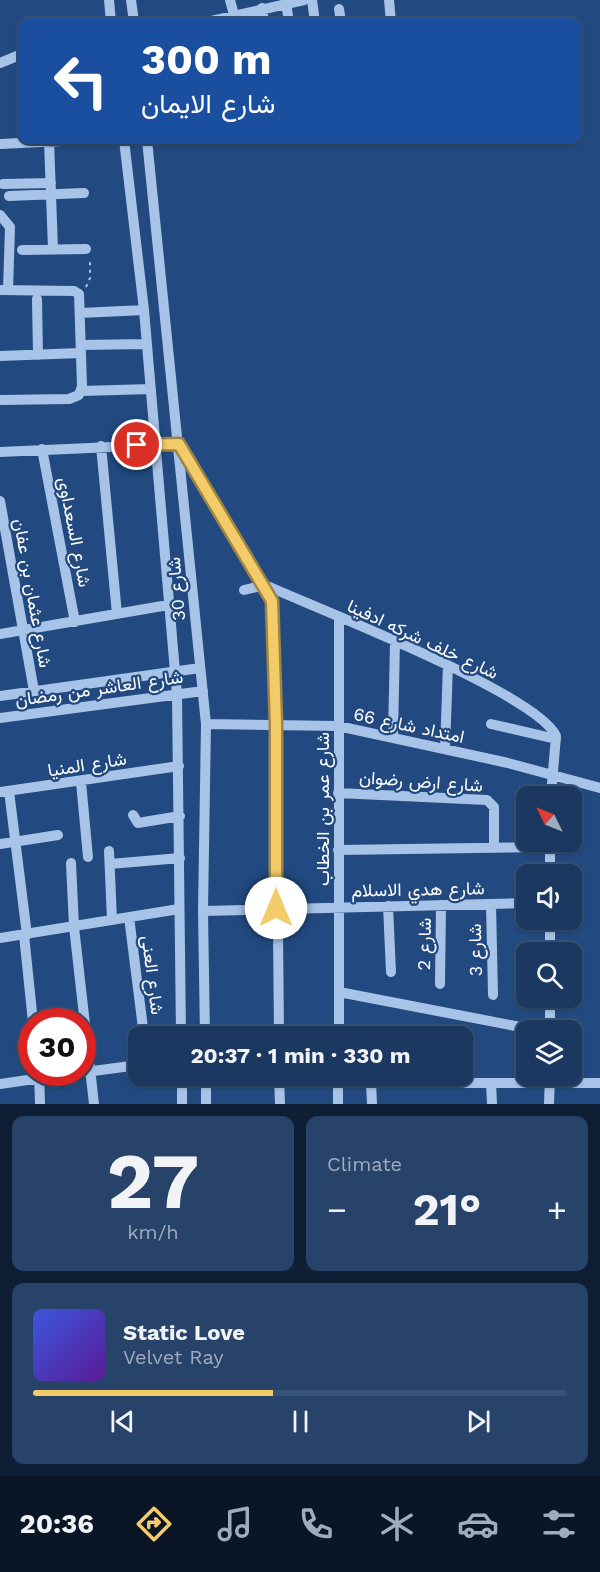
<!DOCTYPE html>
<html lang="en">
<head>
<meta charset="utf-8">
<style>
  body { margin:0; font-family:"Work Sans",Vazirmatn,sans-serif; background:#274369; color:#f1f3f6; height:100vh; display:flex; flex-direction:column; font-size:22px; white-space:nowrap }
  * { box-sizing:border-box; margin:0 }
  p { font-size:20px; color:#9facbd }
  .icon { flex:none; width:33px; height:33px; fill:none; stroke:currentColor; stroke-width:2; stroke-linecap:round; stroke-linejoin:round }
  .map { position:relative; height:1104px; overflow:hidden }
  .side { display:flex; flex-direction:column; gap:12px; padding:12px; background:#0e1f35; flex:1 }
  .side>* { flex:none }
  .guide { position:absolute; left:18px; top:18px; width:564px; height:126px; border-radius:12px; box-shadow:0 2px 4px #0004,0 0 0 2px #385275; background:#1a4fa0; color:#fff; overflow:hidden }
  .needle { width:39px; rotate:313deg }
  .tools { position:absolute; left:516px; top:786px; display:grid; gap:12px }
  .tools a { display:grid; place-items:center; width:66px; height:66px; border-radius:12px; background:#1a3860; box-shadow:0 2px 4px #0004,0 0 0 2px #385275; font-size:30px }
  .speed { position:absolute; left:18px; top:1008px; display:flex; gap:12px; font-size:30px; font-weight:700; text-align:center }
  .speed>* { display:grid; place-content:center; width:78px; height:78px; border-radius:50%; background:#1a3860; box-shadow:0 2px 4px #0004,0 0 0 2px #385275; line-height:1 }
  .speed .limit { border:9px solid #d22; background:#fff; color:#111 }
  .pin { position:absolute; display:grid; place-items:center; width:51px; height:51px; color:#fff; margin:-26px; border:3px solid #fff; border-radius:50%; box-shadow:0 2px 6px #0007 }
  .me { position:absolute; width:66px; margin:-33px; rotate:0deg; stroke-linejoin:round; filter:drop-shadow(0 0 4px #0008) }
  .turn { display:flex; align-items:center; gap:21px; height:126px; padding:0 24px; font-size:27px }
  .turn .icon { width:78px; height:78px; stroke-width:2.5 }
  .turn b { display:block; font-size:42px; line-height:51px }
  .big { font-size:45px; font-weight:700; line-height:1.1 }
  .side .card { flex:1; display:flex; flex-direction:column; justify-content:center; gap:9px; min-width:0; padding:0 21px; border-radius:12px; background:#274369 }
  .side .dial { align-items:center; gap:0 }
  .dial b { font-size:78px; line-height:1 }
  .song { display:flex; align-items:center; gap:18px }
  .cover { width:72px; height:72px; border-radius:9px; background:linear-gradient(135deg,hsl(230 70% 55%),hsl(270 70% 35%)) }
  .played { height:6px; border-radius:3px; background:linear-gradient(90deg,#f3cc69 45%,#385275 45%) }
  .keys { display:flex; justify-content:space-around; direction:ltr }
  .heat { display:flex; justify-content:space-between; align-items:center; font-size:33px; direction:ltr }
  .side .tiles { flex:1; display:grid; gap:12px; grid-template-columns:1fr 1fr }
  .card:last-child { grid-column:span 2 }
  .trip { position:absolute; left:128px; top:1026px; width:345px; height:60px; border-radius:12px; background:#1a3860; box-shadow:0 2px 4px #0004,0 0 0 2px #385275; font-weight:700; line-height:60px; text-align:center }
  .menu { display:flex; height:96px; justify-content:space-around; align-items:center; background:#0a1626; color:#9facbd }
  .menu .icon { width:42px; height:42px }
  .menu .active { color:#f3cc69 }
  .menu b { font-size:27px; color:#f1f3f6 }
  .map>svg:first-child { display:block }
</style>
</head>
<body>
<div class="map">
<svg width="600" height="1104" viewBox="0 0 600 1104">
  <rect width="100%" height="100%" fill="#224a80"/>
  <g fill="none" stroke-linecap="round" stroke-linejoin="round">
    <path stroke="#a7c3e7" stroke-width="2" stroke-dasharray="3 4.5" stroke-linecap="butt" d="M 86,287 L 90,278 L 90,258"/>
    <path stroke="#a7c3e7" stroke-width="10" d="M 109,0 L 111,22
      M 131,0 L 134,22
      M 230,0 L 234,15
      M 312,0 L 315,22
      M 389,0 L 391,22
      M 286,3 L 289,22
      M 262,8 L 264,22
      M 339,9 L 341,22
      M 207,22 L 304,0
      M 0,63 L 22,54
      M 124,140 L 144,310 L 177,695 L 181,1036
      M 147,140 L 206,724 L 203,911 L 205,1036
      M 49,141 L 53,249
      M 0,144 L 85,140
      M 3,184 L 51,183
      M 9,196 L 84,193
      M 0,215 L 10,227 L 8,290
      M 22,250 L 86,249
      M 0,290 L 74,291 L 79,294 L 82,386 L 79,395 L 69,399 L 0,400
      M 37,299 L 38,355
      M 80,313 L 144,310
      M 81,345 L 147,344
      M 0,356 L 81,353
      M 82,391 L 151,389
      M 101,446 L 117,614
      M 42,449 L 75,622
      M 0,452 L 179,444 L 272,601 L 276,724 L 279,1036
      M 0,501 L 34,691
      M 244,590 L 265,585 C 316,608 538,694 556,736 L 551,796
      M 339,618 L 339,1036
      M 0,634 L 168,605
      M 0,696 L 200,668
      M 0,718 L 203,691
      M 206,724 L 338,726 L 508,763 L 600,788
      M 491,724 L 556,739
      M 393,737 L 395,641
      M 445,749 L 448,665
      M 81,782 L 88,857
      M 9,791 L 27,935
      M 0,792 L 179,766
      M 338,793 L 487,800 L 494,807 L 494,848
      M 133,815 L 138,823 L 180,816
      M 0,844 L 58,835
      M 338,850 L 550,847
      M 109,851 L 112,920
      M 71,863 L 74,927 L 94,1104
      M 110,864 L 180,858
      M 550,874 L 550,842
      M 491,904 L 493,995
      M 388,906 L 391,972
      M 203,911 L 526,903
      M 129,917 L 144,1036
      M 24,935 L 33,1022
      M 0,938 L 179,909
      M 550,952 L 550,920
      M 440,984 L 441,905
      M 339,992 L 536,1030
      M 550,1030 L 550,998
      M 39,1072 L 40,1104
      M 86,1072 L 138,1065
      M 182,1076 L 182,1104
      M 206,1076 L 206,1104
      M 279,1076 L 280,1104
      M 338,1083 L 600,1083
      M 371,1083 L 372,1104
      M 491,1083 L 492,1104
      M 0,1084 L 82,1072
      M 338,1104 L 338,1077
      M 549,1104 L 550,1076"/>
  </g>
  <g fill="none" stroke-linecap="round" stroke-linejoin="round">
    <defs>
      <path id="route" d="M 137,445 L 179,444 L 272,601 L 276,724 L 276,908"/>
    </defs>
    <use href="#route" stroke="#9e8544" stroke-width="15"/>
    <use href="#route" stroke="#f3cc69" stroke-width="10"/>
  </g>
  <g text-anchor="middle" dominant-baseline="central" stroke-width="4.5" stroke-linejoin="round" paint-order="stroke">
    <g font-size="18" fill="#fff" stroke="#224a80">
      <text transform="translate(75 532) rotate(79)">شارع السعداوى</text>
      <text transform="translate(176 589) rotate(-95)">شارع 30</text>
      <text transform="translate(33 593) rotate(80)">شارع عثمان بن عفان</text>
      <text transform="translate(423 639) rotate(25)">شارع خلف شركه ادفينا</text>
      <text transform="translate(99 688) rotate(-8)">شارع العاشر من رمضان</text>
      <text transform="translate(409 725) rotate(12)">امتداد شارع 66</text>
      <text transform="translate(87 764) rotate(-9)">شارع المنيا</text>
      <text transform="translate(421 781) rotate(4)">شارع ارض رضوان</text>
      <text transform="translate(322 809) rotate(-90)">شارع عمر بن الخطاب</text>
      <text transform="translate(418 889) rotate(-1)">شارع هدي الاسلام</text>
      <text transform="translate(424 944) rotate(-89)">شارع 2</text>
      <text transform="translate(475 950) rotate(-91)">شارع 3</text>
      <text transform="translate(153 975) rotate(83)">شارع العنى</text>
    </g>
  </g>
</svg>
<div class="tools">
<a><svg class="needle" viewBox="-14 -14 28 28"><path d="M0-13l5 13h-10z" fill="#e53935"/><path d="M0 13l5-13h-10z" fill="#9facbd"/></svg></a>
<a><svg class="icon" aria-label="sound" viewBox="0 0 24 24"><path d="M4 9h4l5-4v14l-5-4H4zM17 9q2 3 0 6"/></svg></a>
<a><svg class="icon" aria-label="search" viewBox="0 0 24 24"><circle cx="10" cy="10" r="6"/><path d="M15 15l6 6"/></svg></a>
<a><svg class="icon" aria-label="layers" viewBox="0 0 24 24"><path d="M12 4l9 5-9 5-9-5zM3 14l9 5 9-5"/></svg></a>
</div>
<div class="speed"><div class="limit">30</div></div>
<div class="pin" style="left:137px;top:445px;background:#d93025"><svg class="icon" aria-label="arrive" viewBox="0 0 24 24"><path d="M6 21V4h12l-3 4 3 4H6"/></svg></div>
<svg class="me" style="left:276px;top:908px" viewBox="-20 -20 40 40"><circle r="19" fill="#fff"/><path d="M0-13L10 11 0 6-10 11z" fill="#f3cc69"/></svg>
<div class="trip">20:37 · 1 min · 330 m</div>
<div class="guide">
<div class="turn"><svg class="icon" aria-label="left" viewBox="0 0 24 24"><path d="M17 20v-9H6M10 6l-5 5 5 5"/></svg><div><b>300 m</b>شارع الايمان</div></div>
</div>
</div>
<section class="side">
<div class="tiles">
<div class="card dial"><b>27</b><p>km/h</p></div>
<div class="card"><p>Climate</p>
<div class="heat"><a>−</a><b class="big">21°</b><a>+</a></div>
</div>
<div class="card">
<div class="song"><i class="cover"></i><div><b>Static Love</b><p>Velvet Ray</p></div></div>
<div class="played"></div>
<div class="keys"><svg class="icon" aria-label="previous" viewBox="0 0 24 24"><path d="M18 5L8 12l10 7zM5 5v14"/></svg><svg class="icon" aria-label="pause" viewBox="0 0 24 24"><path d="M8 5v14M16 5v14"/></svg><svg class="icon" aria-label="next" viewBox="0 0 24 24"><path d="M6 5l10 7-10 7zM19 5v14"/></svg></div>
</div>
</div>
</section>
<nav class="menu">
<b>20:36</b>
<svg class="icon active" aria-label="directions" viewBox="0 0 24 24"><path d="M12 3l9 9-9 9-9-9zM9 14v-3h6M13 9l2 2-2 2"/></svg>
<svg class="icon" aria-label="music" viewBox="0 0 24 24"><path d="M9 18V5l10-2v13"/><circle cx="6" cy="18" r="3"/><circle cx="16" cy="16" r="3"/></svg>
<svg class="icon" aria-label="phone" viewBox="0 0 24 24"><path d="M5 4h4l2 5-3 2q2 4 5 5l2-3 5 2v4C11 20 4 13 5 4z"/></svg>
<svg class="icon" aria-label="climate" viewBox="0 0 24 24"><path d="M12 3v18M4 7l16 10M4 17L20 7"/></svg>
<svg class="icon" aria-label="car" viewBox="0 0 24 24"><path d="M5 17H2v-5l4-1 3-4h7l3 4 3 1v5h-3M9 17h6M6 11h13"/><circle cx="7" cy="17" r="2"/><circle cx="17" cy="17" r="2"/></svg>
<svg class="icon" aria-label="filters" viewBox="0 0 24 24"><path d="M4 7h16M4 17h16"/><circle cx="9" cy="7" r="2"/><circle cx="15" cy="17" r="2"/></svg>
</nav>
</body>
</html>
